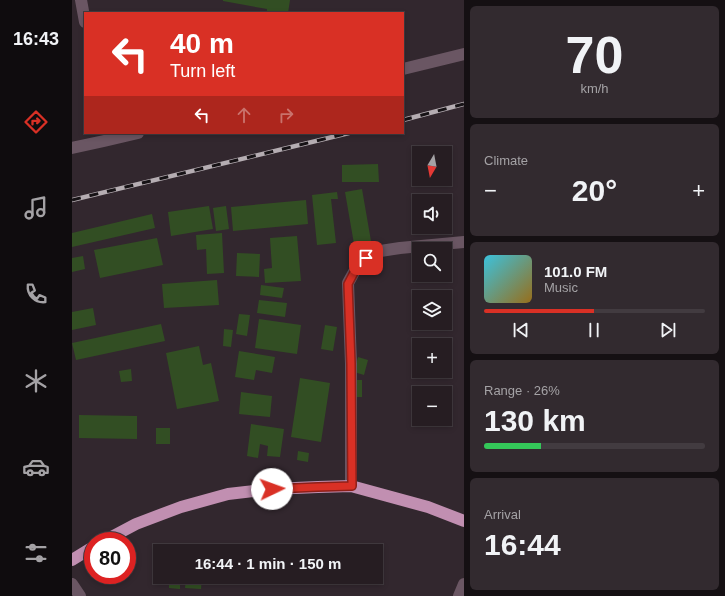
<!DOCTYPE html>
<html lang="en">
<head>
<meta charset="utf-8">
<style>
  body { margin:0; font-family:Arial,sans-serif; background:#322a2f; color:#f1f3f6; height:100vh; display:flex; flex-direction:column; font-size:15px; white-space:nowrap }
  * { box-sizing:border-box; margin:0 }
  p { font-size:13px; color:#a4a2a5 }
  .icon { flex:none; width:22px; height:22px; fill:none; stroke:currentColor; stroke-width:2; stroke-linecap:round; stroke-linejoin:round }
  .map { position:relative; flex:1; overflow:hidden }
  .drawer { display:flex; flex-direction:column; gap:6px; padding:6px; background:#151013; width:261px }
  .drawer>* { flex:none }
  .banner { position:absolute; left:12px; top:12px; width:320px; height:122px; border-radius:0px; box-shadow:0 2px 6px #0003,0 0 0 1px #423b40; background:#d93025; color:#fff; overflow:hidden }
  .needle { width:26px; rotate:190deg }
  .buttons { position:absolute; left:340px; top:146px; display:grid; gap:8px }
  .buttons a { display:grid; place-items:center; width:40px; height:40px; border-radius:0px; background:#261d22; box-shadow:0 2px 6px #0003,0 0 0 1px #423b40; font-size:20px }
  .speed { position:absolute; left:12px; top:532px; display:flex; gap:8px; font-size:20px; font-weight:700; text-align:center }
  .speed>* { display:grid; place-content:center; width:52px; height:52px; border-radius:50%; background:#261d22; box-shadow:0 2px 6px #0003,0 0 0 1px #423b40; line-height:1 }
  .speed .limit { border:6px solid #d22; background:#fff; color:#111 }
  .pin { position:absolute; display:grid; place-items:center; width:34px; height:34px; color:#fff; margin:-17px; border-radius:8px; box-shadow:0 2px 6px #0006 }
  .me { position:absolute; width:44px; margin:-22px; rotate:87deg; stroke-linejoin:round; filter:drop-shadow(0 0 3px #0008) }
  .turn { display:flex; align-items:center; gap:14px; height:84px; padding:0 20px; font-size:18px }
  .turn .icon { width:52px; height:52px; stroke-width:2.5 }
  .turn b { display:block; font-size:28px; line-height:34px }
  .lanes { display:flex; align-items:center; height:38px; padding:0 20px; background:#0003; justify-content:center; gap:20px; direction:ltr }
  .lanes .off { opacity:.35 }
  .big { font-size:30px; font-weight:800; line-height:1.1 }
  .drawer .card { flex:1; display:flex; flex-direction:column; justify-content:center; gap:6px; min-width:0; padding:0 14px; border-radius:6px; background:#322a2f }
  .drawer .dial { align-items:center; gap:0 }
  .dial b { font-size:52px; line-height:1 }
  .song { display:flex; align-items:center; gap:12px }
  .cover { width:48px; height:48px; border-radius:6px; background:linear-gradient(135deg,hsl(190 70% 55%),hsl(40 70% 35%)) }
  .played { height:4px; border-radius:2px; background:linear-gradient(90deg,#d93025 50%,#423b40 50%) }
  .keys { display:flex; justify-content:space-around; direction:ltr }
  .heat { display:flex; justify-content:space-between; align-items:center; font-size:22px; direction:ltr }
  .charge { height:6px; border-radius:3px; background:linear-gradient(90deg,#34c759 26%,#423b40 0) }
  .trip { position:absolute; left:81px; top:544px; width:230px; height:40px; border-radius:0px; background:#261d22; box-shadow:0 2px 6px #0003,0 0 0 1px #423b40; font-weight:800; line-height:40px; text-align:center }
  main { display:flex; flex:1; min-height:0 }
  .tabs { display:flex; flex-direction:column; width:72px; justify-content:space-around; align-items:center; background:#0f0c0e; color:#a4a2a5 }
  .tabs .icon { width:28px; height:28px }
  .tabs .active { color:#d93025 }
  .tabs b { font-size:18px; color:#f1f3f6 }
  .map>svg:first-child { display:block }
</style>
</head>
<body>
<main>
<nav class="tabs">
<b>16:43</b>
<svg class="icon active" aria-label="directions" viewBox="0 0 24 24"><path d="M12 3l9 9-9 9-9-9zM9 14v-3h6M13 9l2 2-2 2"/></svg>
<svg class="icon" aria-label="music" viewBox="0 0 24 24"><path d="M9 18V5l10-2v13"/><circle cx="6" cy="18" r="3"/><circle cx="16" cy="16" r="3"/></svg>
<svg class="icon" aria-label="phone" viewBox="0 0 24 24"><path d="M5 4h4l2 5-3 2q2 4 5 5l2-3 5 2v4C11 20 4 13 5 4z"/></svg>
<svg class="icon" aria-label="climate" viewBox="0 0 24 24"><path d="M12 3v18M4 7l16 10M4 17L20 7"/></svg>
<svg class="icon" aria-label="car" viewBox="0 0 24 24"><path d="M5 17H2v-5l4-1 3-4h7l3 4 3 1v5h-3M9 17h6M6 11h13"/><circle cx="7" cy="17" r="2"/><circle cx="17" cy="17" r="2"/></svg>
<svg class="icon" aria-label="filters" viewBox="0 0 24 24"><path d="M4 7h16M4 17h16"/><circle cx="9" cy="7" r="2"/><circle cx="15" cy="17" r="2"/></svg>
</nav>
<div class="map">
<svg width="392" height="596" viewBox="0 0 392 596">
  <rect width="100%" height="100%" fill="#32272e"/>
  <path fill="#324e23" d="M 151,0 L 218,0 L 216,13 L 195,13 L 195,9 L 151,1 Z
    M 306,164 L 307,182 L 270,182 L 270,165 Z
    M 290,189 L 299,241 L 282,244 L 273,192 Z
    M 265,192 L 266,199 L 259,199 L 264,243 L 245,245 L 240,195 Z
    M 234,200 L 236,224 L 161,231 L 159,207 Z
    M 137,206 L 141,229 L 99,236 L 96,212 Z
    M 154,206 L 157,229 L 144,231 L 141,208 Z
    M 80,214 L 83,228 L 0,247 L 0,233 Z
    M 150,233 L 152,273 L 135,274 L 134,249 L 125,250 L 124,235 Z
    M 225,236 L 229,281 L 193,283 L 192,269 L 200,268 L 198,238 Z
    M 85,238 L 91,265 L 28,278 L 22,250 Z
    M 165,253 L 188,254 L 187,277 L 164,276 Z
    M 11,256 L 13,269 L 0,272 L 0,258 Z
    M 145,280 L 147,305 L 92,308 L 90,284 Z
    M 189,285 L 212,288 L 210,298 L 188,295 Z
    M 187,300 L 215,303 L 213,317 L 185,313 Z
    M 21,308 L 24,325 L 0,330 L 0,312 Z
    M 167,314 L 178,315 L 175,336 L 164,334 Z
    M 187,319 L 229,325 L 225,354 L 183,348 Z
    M 89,324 L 93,341 L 4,360 L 0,343 Z
    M 253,325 L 265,327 L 261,351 L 249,349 Z
    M 152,329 L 161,330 L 159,347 L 151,346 Z
    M 127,346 L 131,365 L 139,363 L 147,401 L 105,409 L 94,353 Z
    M 167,351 L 203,357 L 200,373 L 184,370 L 182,380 L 163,377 Z
    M 286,357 L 296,360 L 292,375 L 282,372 Z
    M 59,369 L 60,381 L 49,382 L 47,371 Z
    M 228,378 L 258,383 L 249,442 L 219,437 Z
    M 282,380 L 290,380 L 290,397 L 282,397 Z
    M 169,392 L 200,396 L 198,417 L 167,414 Z
    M 7,415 L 65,416 L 65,439 L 7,438 Z
    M 179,424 L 212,429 L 208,457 L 195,456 L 196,446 L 188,444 L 186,458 L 175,456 Z
    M 84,428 L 98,428 L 98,444 L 84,444 Z
    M 226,451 L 237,453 L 236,462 L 225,460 Z
    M 97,577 L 108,577 L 108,589 L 97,588 Z
    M 114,577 L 130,577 L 129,589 L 113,588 Z"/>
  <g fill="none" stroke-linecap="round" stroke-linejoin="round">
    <path stroke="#6a5663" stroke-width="12" d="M 9,0 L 13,22
      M 331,69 L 392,54
      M 0,148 L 32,141 L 66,133
      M 279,486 L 279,364 L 276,283 L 287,263 L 302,252 L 328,248 L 392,242
      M 0,584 L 8,596
      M 387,596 L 392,584"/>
    <path stroke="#c18fb1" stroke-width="12" d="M 32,541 L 64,524 L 109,507 L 156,494 L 200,489 L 246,487 L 279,486 L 356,507 L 392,521
      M 0,560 L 21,547"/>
    <defs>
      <path id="rail" d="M 331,120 L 392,104
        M 0,200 L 277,133"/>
    </defs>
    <use href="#rail" stroke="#b5adb2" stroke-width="4.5"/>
    <use href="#rail" stroke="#161215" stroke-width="3" stroke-dasharray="9" stroke-linecap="butt"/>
  </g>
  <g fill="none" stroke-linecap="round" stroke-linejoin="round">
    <defs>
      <path id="route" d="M 200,489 L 246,487 L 280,486 L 279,364 L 276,284 L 287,263 L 294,258"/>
    </defs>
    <use href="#route" stroke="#8d1f18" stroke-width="10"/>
    <use href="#route" stroke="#d93025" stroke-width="7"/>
  </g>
</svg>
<div class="buttons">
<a><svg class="needle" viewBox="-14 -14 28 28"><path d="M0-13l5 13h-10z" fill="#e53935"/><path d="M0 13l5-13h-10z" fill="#a4a2a5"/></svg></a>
<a><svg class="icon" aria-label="sound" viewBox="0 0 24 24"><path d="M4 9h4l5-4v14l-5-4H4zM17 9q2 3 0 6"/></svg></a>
<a><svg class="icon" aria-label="search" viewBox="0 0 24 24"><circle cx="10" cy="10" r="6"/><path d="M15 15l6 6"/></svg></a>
<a><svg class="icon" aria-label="layers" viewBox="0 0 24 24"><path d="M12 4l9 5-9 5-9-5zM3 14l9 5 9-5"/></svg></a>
<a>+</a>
<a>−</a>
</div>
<div class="speed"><div class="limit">80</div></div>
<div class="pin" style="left:294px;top:258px;background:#d93025"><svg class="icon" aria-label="arrive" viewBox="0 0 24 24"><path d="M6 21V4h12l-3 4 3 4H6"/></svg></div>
<svg class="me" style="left:200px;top:489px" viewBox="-20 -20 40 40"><circle r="19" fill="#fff"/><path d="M0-13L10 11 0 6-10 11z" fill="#d93025"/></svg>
<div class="trip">16:44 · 1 min · 150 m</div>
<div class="banner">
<div class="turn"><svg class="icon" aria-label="left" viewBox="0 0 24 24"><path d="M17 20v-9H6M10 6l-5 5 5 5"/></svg><div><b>40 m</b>Turn left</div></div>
<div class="lanes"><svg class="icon" aria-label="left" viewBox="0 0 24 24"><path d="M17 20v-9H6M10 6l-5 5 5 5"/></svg><svg class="icon off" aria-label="ahead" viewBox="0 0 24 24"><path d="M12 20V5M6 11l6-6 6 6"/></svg><svg class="icon off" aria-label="right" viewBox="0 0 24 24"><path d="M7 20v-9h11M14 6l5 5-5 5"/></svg></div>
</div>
</div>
<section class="drawer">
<div class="card dial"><b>70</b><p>km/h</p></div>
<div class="card"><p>Climate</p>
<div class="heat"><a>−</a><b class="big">20°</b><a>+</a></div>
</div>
<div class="card">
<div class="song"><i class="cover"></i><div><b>101.0 FM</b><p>Music</p></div></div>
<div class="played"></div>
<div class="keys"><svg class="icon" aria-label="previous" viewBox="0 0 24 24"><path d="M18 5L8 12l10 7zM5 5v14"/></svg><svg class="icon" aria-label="pause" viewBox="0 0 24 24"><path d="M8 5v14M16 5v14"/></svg><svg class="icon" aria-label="next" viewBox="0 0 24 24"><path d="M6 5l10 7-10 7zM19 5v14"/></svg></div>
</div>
<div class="card"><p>Range · 26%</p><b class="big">130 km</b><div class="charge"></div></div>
<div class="card"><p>Arrival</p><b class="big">16:44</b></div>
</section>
</main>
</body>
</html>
